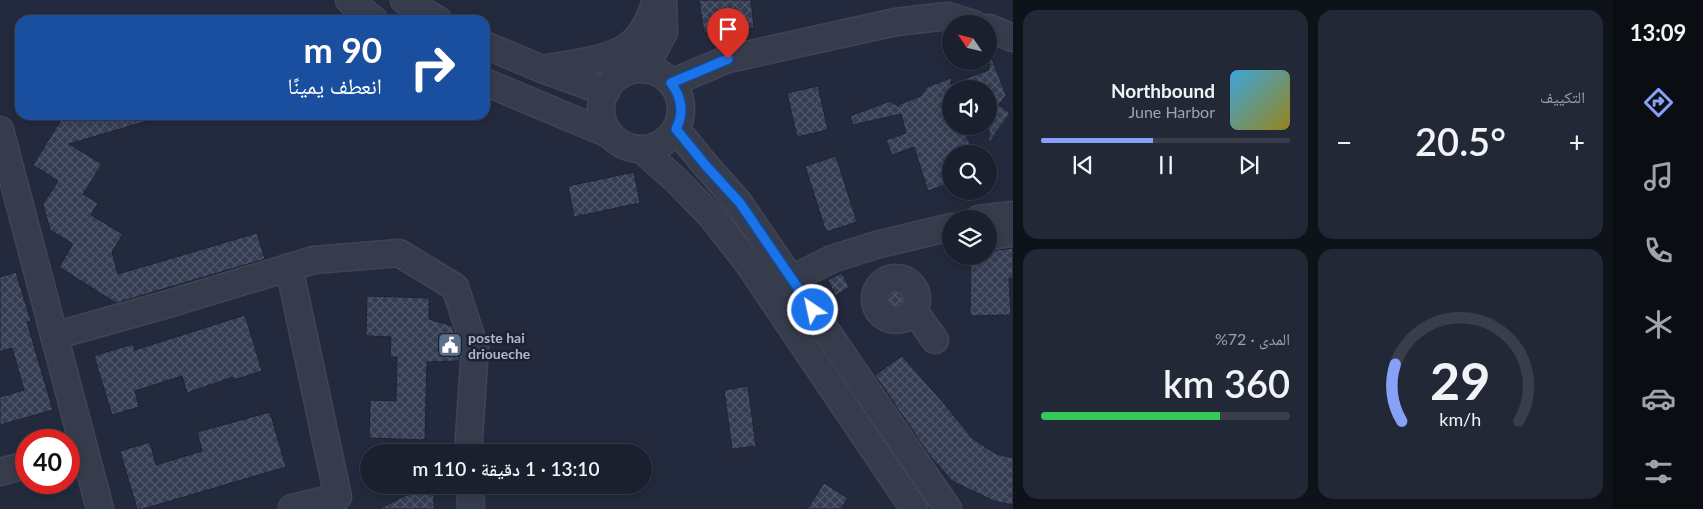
<!DOCTYPE html>
<html lang="ar">
<head>
<meta charset="utf-8">
<style>
  body { margin:0; font-family:Lato,"Noto Naskh Arabic",sans-serif; background:#232836; color:#f1f3f6; direction:rtl; height:100vh; display:flex; flex-direction:column; font-size:19px; white-space:nowrap }
  * { box-sizing:border-box; margin:0 }
  p { font-size:16px; color:#9fa3aa }
  .icon { flex:none; width:28px; height:28px; fill:none; stroke:currentColor; stroke-width:2; stroke-linecap:round; stroke-linejoin:round }
  .map { position:relative; flex:1; overflow:hidden; direction:ltr }
  .side { display:flex; flex-direction:column; gap:10px; padding:10px; background:#0e1219; width:600px }
  .side>* { flex:none }
  .guide { position:absolute; left:15px; top:15px; width:475px; height:105px; border-radius:15px; box-shadow:0 2px 8px #0003,0 0 0 1px #383e4a; direction:rtl; background:#1a4fa0; color:#fff; overflow:hidden }
  .needle { width:32px; rotate:305deg }
  .tools { position:absolute; left:942px; top:15px; display:grid; gap:10px }
  .tools a { display:grid; place-items:center; width:55px; height:55px; border-radius:50%; background:#1a202e; box-shadow:0 2px 8px #0003,0 0 0 1px #383e4a; font-size:25px }
  .speed { position:absolute; left:15px; top:429px; display:flex; gap:10px; font-size:25px; font-weight:700; text-align:center }
  .speed>* { display:grid; place-content:center; width:65px; height:65px; border-radius:50%; background:#1a202e; box-shadow:0 2px 8px #0003,0 0 0 1px #383e4a; line-height:1 }
  .speed .limit { border:8px solid #d22; background:#fff; color:#111 }
  .pin { position:absolute; display:grid; place-items:center; width:42px; height:42px; color:#fff; margin:-51px -21px; border-radius:50% 50% 50% 0; rotate:-45deg; box-shadow:0 0 5px #0007 }
  .pin .icon { rotate:45deg }
  .me { position:absolute; width:55px; margin:-28px; rotate:326deg; stroke-linejoin:round; filter:drop-shadow(0 0 4px #0008) }
  .turn { display:flex; align-items:center; gap:18px; height:105px; padding:0 25px; font-size:22px }
  .turn .icon { width:65px; height:65px; stroke-width:2.5 }
  .turn b { display:block; font-size:35px; line-height:42px }
  .big { font-size:38px; font-weight:600; line-height:1.1 }
  .side .card { flex:1; display:flex; flex-direction:column; justify-content:center; gap:8px; min-width:0; padding:0 18px; border-radius:15px; background:#232836 }
  .side .dial { align-items:center; gap:0 }
  .dial svg { height:130px; overflow:visible; fill:none; stroke:#383e4a; stroke-width:7; stroke-linecap:round; text-anchor:middle }
  .dial text { fill:#f1f3f6; stroke:none }
  .song { display:flex; align-items:center; gap:15px }
  .cover { width:60px; height:60px; border-radius:8px; background:linear-gradient(135deg,hsl(200 70% 55%),hsl(50 70% 35%)) }
  .played { height:5px; border-radius:2px; background:linear-gradient(90deg,#88a1f8 45%,#383e4a 45%) }
  .keys { display:flex; justify-content:space-around; direction:ltr }
  .heat { display:flex; justify-content:space-between; align-items:center; font-size:28px; direction:ltr }
  .charge { height:8px; border-radius:4px; background:linear-gradient(90deg,#34c759 72%,#383e4a 0) }
  .side .tiles { flex:1; display:grid; gap:10px; grid-template-columns:repeat(2,1fr) }
  .trip { position:absolute; left:360px; top:444px; width:292px; height:50px; border-radius:25px; background:#1a202e; box-shadow:0 2px 8px #0003,0 0 0 1px #383e4a; font-weight:600; line-height:50px; text-align:center; direction:rtl }
  main { display:flex; flex:1; min-height:0 }
  .tabs { display:flex; flex-direction:column; width:90px; justify-content:space-around; align-items:center; background:#0a0d12; color:#9fa3aa }
  .tabs .icon { width:35px; height:35px }
  .tabs .on { color:#88a1f8 }
  .tabs b { font-size:22px; color:#f1f3f6 }
  .map>svg:first-child { display:block }
</style>
</head>
<body>
<main>
<nav class="tabs">
<b>13:09</b>
<svg class="icon on" aria-label="directions" viewBox="0 0 24 24"><path d="M12 3l9 9-9 9-9-9zM9 14v-3h6M13 9l2 2-2 2"/></svg>
<svg class="icon" aria-label="music" viewBox="0 0 24 24"><path d="M9 18V5l10-2v13"/><circle cx="6" cy="18" r="3"/><circle cx="16" cy="16" r="3"/></svg>
<svg class="icon" aria-label="phone" viewBox="0 0 24 24"><path d="M5 4h4l2 5-3 2q2 4 5 5l2-3 5 2v4C11 20 4 13 5 4z"/></svg>
<svg class="icon" aria-label="climate" viewBox="0 0 24 24"><path d="M12 3v18M4 7l16 10M4 17L20 7"/></svg>
<svg class="icon" aria-label="car" viewBox="0 0 24 24"><path d="M5 17H2v-5l4-1 3-4h7l3 4 3 1v5h-3M9 17h6M6 11h13"/><circle cx="7" cy="17" r="2"/><circle cx="17" cy="17" r="2"/></svg>
<svg class="icon" aria-label="filters" viewBox="0 0 24 24"><path d="M4 7h16M4 17h16"/><circle cx="9" cy="7" r="2"/><circle cx="15" cy="17" r="2"/></svg>
</nav>
<section class="side">
<div class="tiles">
<div class="card"><p>التكييف</p>
<div class="heat"><a>−</a><b class="big">20.5°</b><a>+</a></div>
</div>
<div class="card">
<div class="song"><i class="cover"></i><div><b>Northbound</b><p>June Harbor</p></div></div>
<div class="played"></div>
<div class="keys"><svg class="icon" aria-label="previous" viewBox="0 0 24 24"><path d="M18 5L8 12l10 7zM5 5v14"/></svg><svg class="icon" aria-label="pause" viewBox="0 0 24 24"><path d="M8 5v14M16 5v14"/></svg><svg class="icon" aria-label="next" viewBox="0 0 24 24"><path d="M6 5l10 7-10 7zM19 5v14"/></svg></div>
</div>
<div class="card dial"><svg viewBox="0 0 100 80">
<path d="M14 69A42 42 0 1 1 86 69"/>
<path d="M14 69A42 42 0 0 1 10 34" stroke="#88a1f8"/>
<text x="50" y="56" font-size="32" font-weight="700">29</text>
<text x="50" y="72" font-size="11">km/h</text>
</svg></div>
<div class="card"><p>المدى · 72%</p><b class="big">360 km</b><div class="charge"></div></div>
</div>
</section>
<div class="map">
<svg width="1013" height="509" viewBox="0 0 1013 509">
  <defs>
    <pattern id="building-cross-hatch" width="8" height="8" patternUnits="userSpaceOnUse" patternTransform="scale(1.25)"><rect width="8" height="8" fill="#353d53"/><path d="M0 0l8 8M0 8l8-8" fill="none" stroke="#50576a"/></pattern>
  </defs>
  <rect width="100%" height="100%" fill="#232a3d"/>
  <path fill="url(#building-cross-hatch)" stroke="#1e2334" d="M 699,0 L 751,0 L 754,28 L 704,33 Z
    M 989,54 L 990,54 L 1006,95 L 999,105 L 1010,113 L 989,143 L 989,89 L 951,89 L 951,126 L 962,126 L 975,154 L 951,154 L 951,183 L 928,191 L 914,147 L 892,155 L 886,140 L 906,133 L 901,114 L 853,125 L 850,116 L 890,101 L 899,107 L 898,105 L 921,96 L 927,87 L 951,78 L 951,84 L 989,70 Z
    M 818,86 L 828,130 L 797,137 L 787,93 Z
    M 64,115 L 153,115 L 154,119 L 69,144 L 102,164 L 83,194 L 98,203 L 91,215 L 123,234 L 112,252 L 118,274 L 257,233 L 265,259 L 116,303 L 59,267 L 73,244 L 50,230 L 43,204 L 58,181 L 33,165 Z
    M 836,156 L 857,222 L 826,232 L 805,166 Z
    M 634,172 L 640,203 L 574,217 L 568,186 Z
    M 1013,248 L 1013,278 L 1009,278 L 1011,315 L 970,316 L 971,256 L 989,256 L 989,251 Z
    M 16,272 L 31,321 L 27,322 L 53,410 L 0,425 L 0,397 L 24,390 L 12,348 L 0,352 L 0,277 Z
    M 842,273 L 849,287 L 835,296 L 828,280 Z
    M 904,287 L 905,299 L 901,304 L 900,309 L 886,311 L 884,289 Z
    M 367,296 L 429,298 L 429,319 L 452,326 L 459,349 L 459,361 L 427,362 L 425,440 L 369,438 L 370,400 L 396,401 L 397,357 L 390,357 L 391,337 L 366,336 Z
    M 245,315 L 262,371 L 234,380 L 233,377 L 187,393 L 182,376 L 135,391 L 139,407 L 112,415 L 94,356 L 133,344 L 135,350 Z
    M 902,356 L 947,407 L 972,438 L 996,454 L 1013,458 L 1013,505 L 994,501 L 952,481 L 930,456 L 875,375 Z
    M 748,386 L 756,446 L 732,449 L 724,390 Z
    M 270,412 L 286,467 L 143,509 L 137,509 L 120,451 L 150,442 L 156,465 L 202,451 L 197,432 Z
    M 824,483 L 848,498 L 841,509 L 807,509 Z
    M 434,491 L 434,509 L 379,509 L 413,492 Z"/>
  <g fill="none" stroke-linecap="round" stroke-linejoin="round">
    <defs>
      <path id="minor" d="M 349,0 L 374,20
        M 404,0 L 438,20
        M 989,28 L 1013,38
        M 485,45 L 542,69 L 606,92
        M 542,69 C 567,64 611,61 631,44 C 645,32 651,16 656,0
        M 644,69 L 664,32 L 663,0
        M601 109a40 40 0 1 1 80 0a40 40 0 1 1-80 0Z
        M 485,82 L 611,135
        M 671,83 L 728,59 L 896,22 L 948,16 L 974,24
        M 676,129 L 707,167 L 739,203 L 948,509
        M 0,130 L 100,509
        M 641,149 L 676,180 L 712,217 L 748,263 L 914,509
        M 979,219 L 1013,215
        M 989,236 L 1013,233
        M 289,267 L 338,497 L 292,508
        M875 299a21 21 0 1 1 42 0a21 21 0 1 1-42 0Z
        M 792,279 L 832,259 L 876,245 L 951,227
        M 914,311 L 935,340
        M 54,336 L 168,304 L 314,260 L 399,253 L 455,287 L 475,348 L 468,452
        M 0,472 L 26,465
        M 470,485 L 471,509"/>
    </defs>
    <use href="#minor" stroke="#404556" stroke-width="29"/>
    <use href="#minor" stroke="#373c4d" stroke-width="26"/>
  </g>
  <g fill="none" stroke-linecap="round" stroke-linejoin="round">
    <defs>
      <path id="route" d="M 728,59 L 671,83 C 682,97 684,114 676,129 L 707,167 L 740,203 L 813,310"/>
    </defs>
    <use href="#route" stroke="#114b97" stroke-width="12"/>
    <use href="#route" stroke="#1a73e8" stroke-width="9"/>
  </g>
  <defs>
    <symbol id="civic-square" viewBox="-11 -11 22 22"><rect x="-9" y="-9" width="18" height="18" rx="4" fill="#5c6f8a" stroke="#1c2232"/><path d="M-.6-6.5H3V-4.5H.6V-3L4-1V1h2V6H-6V1h2V-1L-.6-3ZM-1.2 2.5V6h2.4V2.5Z" fill="#fff"/></symbol>
  </defs>
  <g fill-rule="evenodd">
    <use href="#civic-square" x="436" y="331" width="28" height="28"/>
  </g>
  <g text-anchor="middle" dominant-baseline="central" stroke-width="5" stroke-linejoin="round" paint-order="stroke">
    <g font-size="14" font-weight="bold" fill="#b3b7c8" stroke="#1c2232" text-anchor="start">
      <text x="468" y="337">poste hai<tspan x="468" dy="16">drioueche</tspan></text>
    </g>
  </g>
</svg>
<div class="tools">
<a><svg class="needle" viewBox="-14 -14 28 28"><path d="M0-13l5 13h-10z" fill="#e53935"/><path d="M0 13l5-13h-10z" fill="#9fa3aa"/></svg></a>
<a><svg class="icon" aria-label="sound" viewBox="0 0 24 24"><path d="M4 9h4l5-4v14l-5-4H4zM17 9q2 3 0 6"/></svg></a>
<a><svg class="icon" aria-label="search" viewBox="0 0 24 24"><circle cx="10" cy="10" r="6"/><path d="M15 15l6 6"/></svg></a>
<a><svg class="icon" aria-label="layers" viewBox="0 0 24 24"><path d="M12 4l9 5-9 5-9-5zM3 14l9 5 9-5"/></svg></a>
</div>
<div class="speed"><div class="limit">40</div></div>
<div class="pin" style="left:728px;top:59px;background:#d93025"><svg class="icon" aria-label="arrive" viewBox="0 0 24 24"><path d="M6 21V4h12l-3 4 3 4H6"/></svg></div>
<svg class="me" style="left:813px;top:310px" viewBox="-20 -20 40 40"><circle r="17" fill="#1a73e8" stroke="#fff" stroke-width="3"/><path d="M0-11L8 9 0 5-8 9z" fill="#fff"/></svg>
<div class="trip">13:10 · 1 دقيقة · 110 m</div>
<div class="guide">
<div class="turn"><svg class="icon" aria-label="right" viewBox="0 0 24 24"><path d="M7 20v-9h11M14 6l5 5-5 5"/></svg><div><b>90 m</b>انعطف يمينًا</div></div>
</div>
</div>
</main>
</body>
</html>
